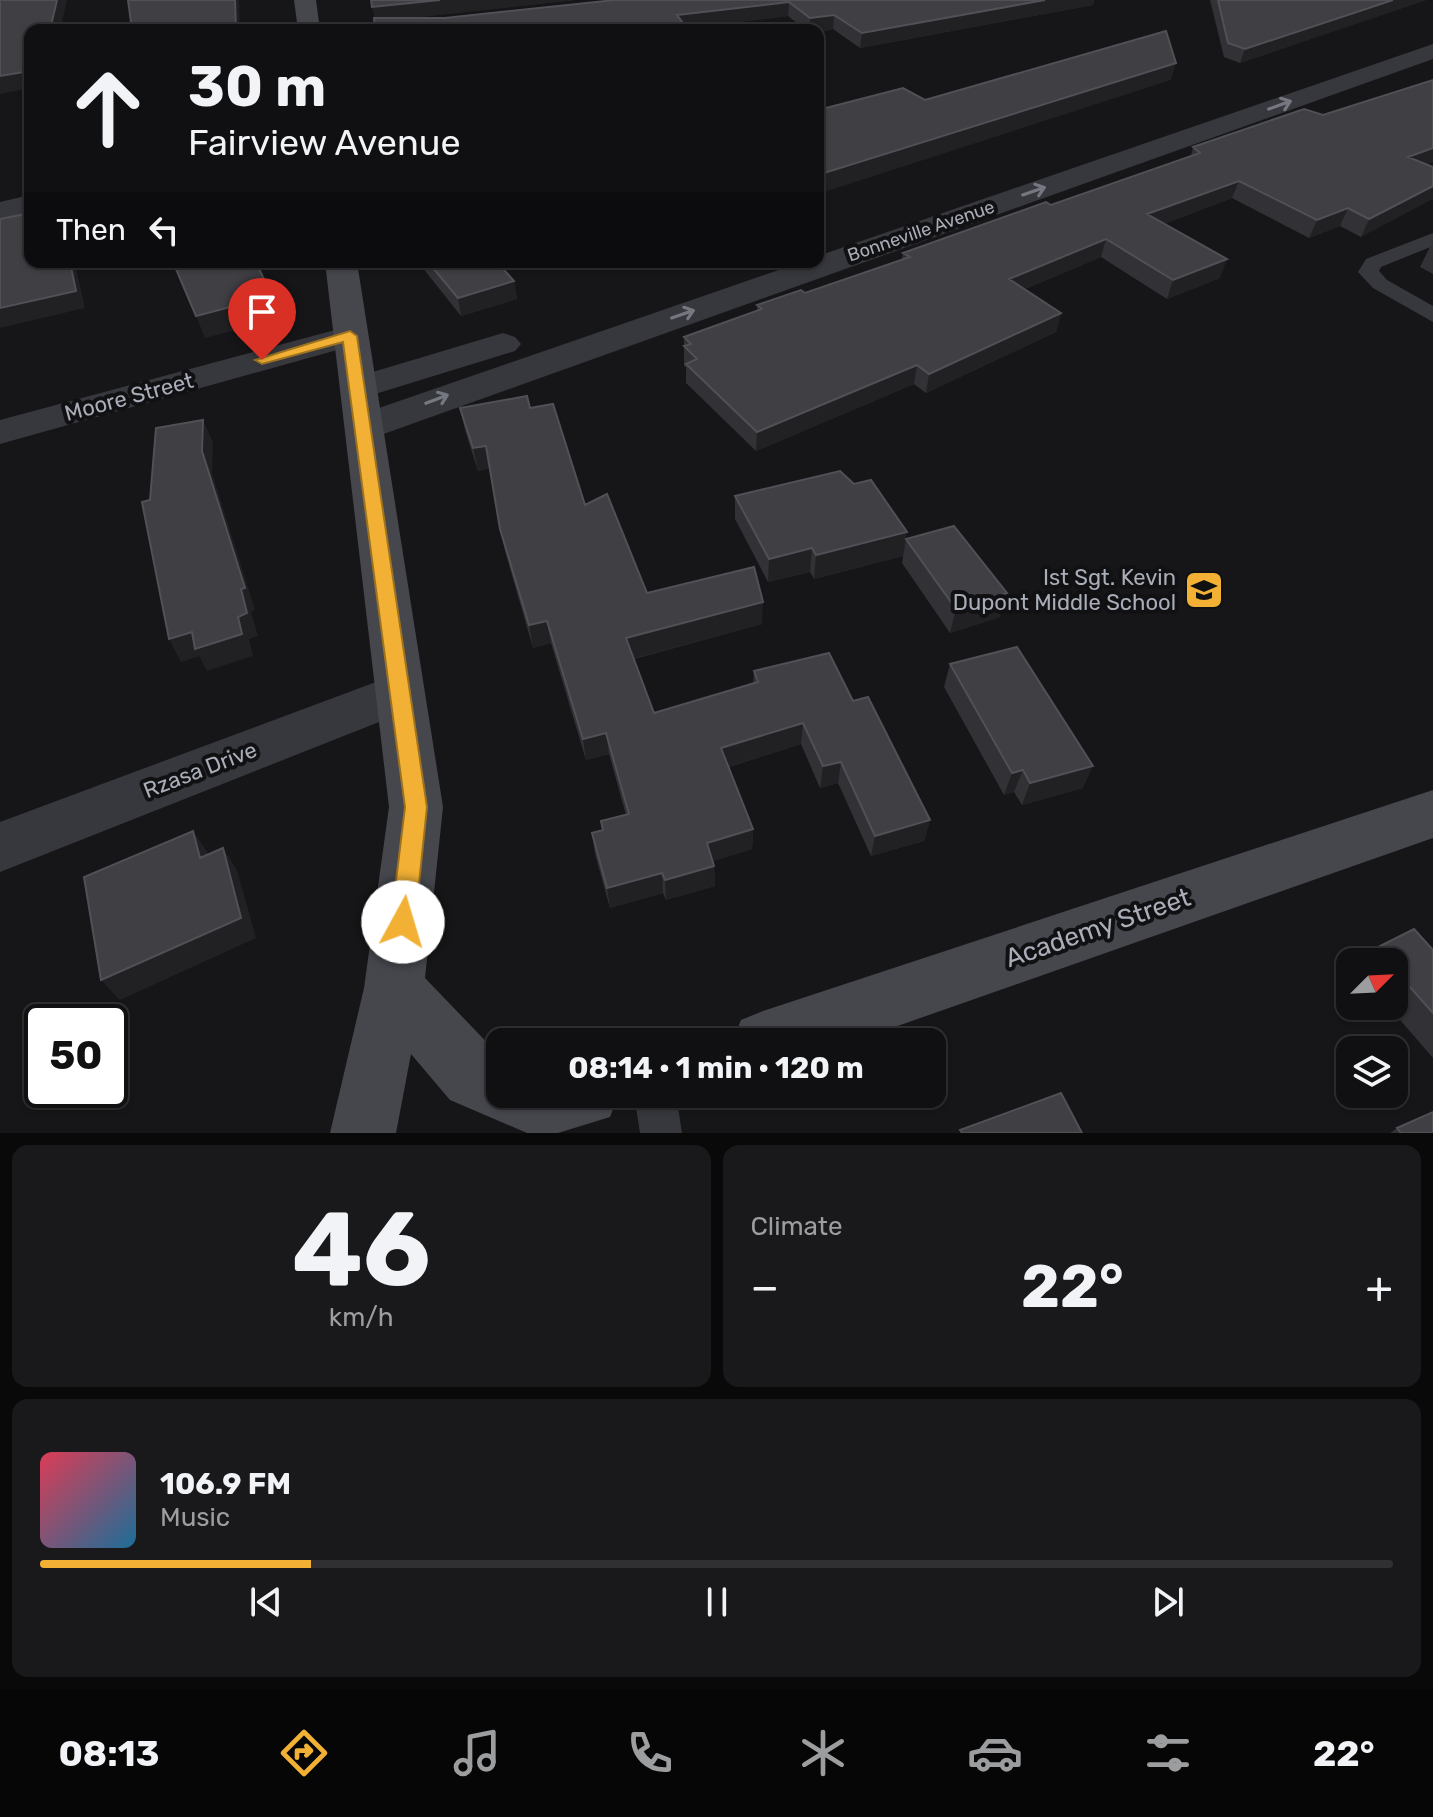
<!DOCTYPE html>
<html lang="en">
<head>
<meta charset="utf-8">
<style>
  body { margin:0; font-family:Rubik,sans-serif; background:#19191b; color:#f1f3f6; height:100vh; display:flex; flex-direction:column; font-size:30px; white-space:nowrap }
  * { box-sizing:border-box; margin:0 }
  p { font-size:26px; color:#9c9d9f }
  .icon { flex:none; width:44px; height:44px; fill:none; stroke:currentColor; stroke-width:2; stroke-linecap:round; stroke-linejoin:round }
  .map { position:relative; height:1133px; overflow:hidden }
  .side { display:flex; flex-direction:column; gap:12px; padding:12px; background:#09090a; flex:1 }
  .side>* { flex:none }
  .top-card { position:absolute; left:24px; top:24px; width:800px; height:244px; border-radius:16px; box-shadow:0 2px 6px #0004,0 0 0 2px #303032; background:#101012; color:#f1f3f6; overflow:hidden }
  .needle { width:52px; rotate:66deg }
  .tools { position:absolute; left:1336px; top:948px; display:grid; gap:16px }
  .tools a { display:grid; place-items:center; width:72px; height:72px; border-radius:16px; background:#101012; box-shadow:0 2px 6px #0004,0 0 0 2px #303032; font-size:40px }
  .speed { position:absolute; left:24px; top:1004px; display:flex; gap:16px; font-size:40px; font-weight:700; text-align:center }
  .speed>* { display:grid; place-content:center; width:104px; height:104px; border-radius:50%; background:#101012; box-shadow:0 2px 6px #0004,0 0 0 2px #303032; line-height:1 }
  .speed .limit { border:4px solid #111; border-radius:12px; background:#fff; color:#111 }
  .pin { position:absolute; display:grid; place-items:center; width:68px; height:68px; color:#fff; margin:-82px -34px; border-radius:50% 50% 50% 0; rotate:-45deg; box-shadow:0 0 8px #0007 }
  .pin .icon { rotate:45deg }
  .me { position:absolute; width:88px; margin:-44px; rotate:6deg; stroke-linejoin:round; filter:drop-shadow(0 0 6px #0008) }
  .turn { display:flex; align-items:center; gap:28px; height:168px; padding:0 32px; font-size:36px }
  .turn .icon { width:104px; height:104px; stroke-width:2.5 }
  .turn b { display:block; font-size:56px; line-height:68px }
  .then { display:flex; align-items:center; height:76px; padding:0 32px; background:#0003; gap:16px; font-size:30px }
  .big { font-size:60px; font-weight:700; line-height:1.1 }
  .side .widget { flex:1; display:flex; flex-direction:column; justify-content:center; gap:12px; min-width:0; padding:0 28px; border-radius:16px; background:#19191b }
  .side .dial { align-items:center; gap:0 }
  .dial b { font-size:104px; line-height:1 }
  .song { display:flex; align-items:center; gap:24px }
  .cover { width:96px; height:96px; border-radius:12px; background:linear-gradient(135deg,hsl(350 70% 55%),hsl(200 70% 35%)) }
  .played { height:8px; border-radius:4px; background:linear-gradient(90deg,#f2b134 20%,#303032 20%) }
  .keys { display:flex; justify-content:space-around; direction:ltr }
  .heat { display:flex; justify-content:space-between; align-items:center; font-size:44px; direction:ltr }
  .side .tiles { flex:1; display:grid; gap:12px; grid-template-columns:1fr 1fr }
  .widget:last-child { grid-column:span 2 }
  .trip { position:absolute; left:486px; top:1028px; width:460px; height:80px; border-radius:16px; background:#101012; box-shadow:0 2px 6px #0004,0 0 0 2px #303032; font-weight:700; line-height:80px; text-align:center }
  .tabs { display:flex; height:128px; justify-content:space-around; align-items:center; background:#060607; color:#9c9d9f }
  .tabs .icon { width:56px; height:56px }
  .tabs .active { color:#f2b134 }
  .tabs b { font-size:36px; color:#f1f3f6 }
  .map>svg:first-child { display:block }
</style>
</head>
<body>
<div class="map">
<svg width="1433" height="1133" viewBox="0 0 1433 1133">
  <rect width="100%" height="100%" fill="#161618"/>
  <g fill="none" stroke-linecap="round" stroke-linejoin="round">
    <path fill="#37383d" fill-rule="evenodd" d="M 1433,233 L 1433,246 L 1381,267 L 1379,271 L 1387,280 L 1433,306 L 1433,322 L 1373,288 L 1358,272 L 1366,259 Z
      M 634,1094 L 676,1094 L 682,1133 L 640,1133 Z"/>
    <path fill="#37383d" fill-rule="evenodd" d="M 1433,44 L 1433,59 L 378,436 L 364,439 L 350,436 L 345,427 L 350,418 L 802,262 L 818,262 L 818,256 Z
      M 30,195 L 30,213 L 0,220 L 0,202 Z
      M 350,326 L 362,329 L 367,336 L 362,343 L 0,444 L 0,420 Z
      M 503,333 L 515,337 L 521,344 L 515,351 L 359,399 L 346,396 L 341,388 L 346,380 Z
      M 400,673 L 417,679 L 424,693 L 417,707 L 0,872 L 0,822 Z"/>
    <path fill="#45474d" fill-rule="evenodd" d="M 294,0 L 316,0 L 320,30 L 298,30 Z
      M 325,262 L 357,262 L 443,807 L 425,978 L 500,1056 L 500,1094 L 619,1094 L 610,1117 L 558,1133 L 527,1133 L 450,1100 L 411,1054 L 396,1133 L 330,1133 L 364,988 L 389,807 Z
      M 1433,790 L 1433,838 L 852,1042 L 732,1042 L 741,1020 L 763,1011 Z"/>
  </g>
  <path fill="#323236" d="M 371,0 L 575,0 L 408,18 L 445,18 L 615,0 L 1094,0 L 1093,5 L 860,48 L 833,29 L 818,32 L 818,30 L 806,30 L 788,16 L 683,29 L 375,18 Z
    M 1210,0 L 1426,0 L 1240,63 L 1224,57 Z
    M 1193,147 L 1426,164 L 1361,237 L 1340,226 L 1309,238 L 1232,198 L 1164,224 L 1220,278 L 1167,299 L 1101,257 L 1025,289 L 1061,313 L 1056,332 L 926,393 L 914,384 L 756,451 L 686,383 L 686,367 L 684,366 L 684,337 L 757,311 L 757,305 L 805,293 L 902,259 L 903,253 L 1051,205 L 1191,156 Z
    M 1433,241 L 1433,274 L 1420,267 Z
    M 418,262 L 497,262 L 514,281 L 517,299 L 461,316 Z
    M 460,408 L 530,408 L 585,505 L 647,593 L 762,624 L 634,659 L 654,713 L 753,684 L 754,671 L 853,701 L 930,820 L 924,841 L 871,856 L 838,783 L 820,788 L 801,744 L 729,767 L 753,829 L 752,849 L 713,861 L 714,866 L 715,886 L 666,900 L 663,893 L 610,908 L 595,854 L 592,833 L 602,830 L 601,821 L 626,815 L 609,754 L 586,760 L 551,643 L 533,648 L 505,551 L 490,468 L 478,471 L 465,430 Z
    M 735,496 L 907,532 L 903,556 L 814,579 L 810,572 L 768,582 L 735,519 Z
    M 906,539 L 1000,617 L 950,633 L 902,563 Z
    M 950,664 L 1083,788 L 1022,805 L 1014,792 L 1004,795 L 944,687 Z
    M 1376,948 L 1433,950 L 1433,1058 L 1388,1006 L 1394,1006 L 1394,962 L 1362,962 Z
    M 1397,1128 L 1433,1133 L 1390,1133 Z"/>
  <path fill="#212124" d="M 57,0 L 67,0 L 60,30 L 50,30 Z
    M 235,0 L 239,0 L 240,30 L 236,30 Z
    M 440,0 L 575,0 L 376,22 L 372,7 Z
    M 1045,0 L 1094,0 L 1093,5 L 860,48 L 862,33 Z
    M 1393,0 L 1426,0 L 1240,63 L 1245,49 Z
    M 789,2 L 788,16 L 683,29 L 684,30 L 636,30 L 677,15 Z
    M 834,15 L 833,29 L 818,32 L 818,30 L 810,30 L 810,18 Z
    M 1176,63 L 1171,80 L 818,194 L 818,175 Z
    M 30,71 L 30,88 L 0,94 L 0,76 Z
    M 1433,148 L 1433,162 L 1400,174 L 1408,157 Z
    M 1239,181 L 1232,198 L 1142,232 L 1147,214 Z
    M 1433,186 L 1433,199 L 1361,237 L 1369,219 Z
    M 1348,208 L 1340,226 L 1309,238 L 1317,220 Z
    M 25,214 L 30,224 L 30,252 Z
    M 1106,239 L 1101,257 L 1005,297 L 1009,279 Z
    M 1227,259 L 1220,278 L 1167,299 L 1173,280 Z
    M 70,262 L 73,262 L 76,268 L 85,308 L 0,328 L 0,308 Z
    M 514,281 L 517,299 L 461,316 L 458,298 Z
    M 272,296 L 280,318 L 205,338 L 196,316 Z
    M 1061,313 L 1056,332 L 926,393 L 929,374 Z
    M 917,365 L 914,384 L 756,451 L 757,432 Z
    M 203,420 L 213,442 L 212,473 L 255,610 L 251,612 L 258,636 L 249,639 L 253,656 L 207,671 L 199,656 L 181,662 L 169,639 L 202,451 Z
    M 486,446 L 490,468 L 478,471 L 473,448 Z
    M 907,532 L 903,556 L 814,579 L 816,555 Z
    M 812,548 L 810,572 L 768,582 L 769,559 Z
    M 1007,593 L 1000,617 L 950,633 L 956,609 Z
    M 763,602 L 762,624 L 628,660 L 626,638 Z
    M 547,621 L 551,643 L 533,648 L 529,625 Z
    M 803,723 L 801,744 L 721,769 L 721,748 Z
    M 606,733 L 609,754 L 586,760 L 583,739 Z
    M 841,762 L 838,783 L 820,788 L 823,766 Z
    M 1093,766 L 1083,788 L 1022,805 L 1030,783 Z
    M 1023,770 L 1014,792 L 1004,795 L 1012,773 Z
    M 930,820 L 924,841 L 871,856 L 875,836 Z
    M 753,829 L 752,849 L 707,863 L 707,843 Z
    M 193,831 L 208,853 L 215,879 L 200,858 Z
    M 223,848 L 237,870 L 256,938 L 120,1000 L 101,980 Z
    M 714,866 L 715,886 L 666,900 L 665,880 Z
    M 662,873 L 663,893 L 610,908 L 607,888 Z"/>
  <path fill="#3f3f44" stroke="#4f5156" stroke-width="2" d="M 0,0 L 57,0 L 50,30 L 30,30 L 30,71 L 0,76 Z
    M 128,0 L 235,0 L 236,30 L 132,30 Z
    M 371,0 L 440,0 L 372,7 Z
    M 615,0 L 1045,0 L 862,33 L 834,15 L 810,18 L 789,2 L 677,15 L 683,23 L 636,30 L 375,30 L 374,18 L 445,18 Z
    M 1218,0 L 1393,0 L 1245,49 L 1228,43 Z
    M 1166,31 L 1176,63 L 818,175 L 818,110 L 903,88 L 925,100 Z
    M 1433,80 L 1433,148 L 1408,157 L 1433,167 L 1433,186 L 1369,219 L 1348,208 L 1317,220 L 1239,181 L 1147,214 L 1227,259 L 1173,280 L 1106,239 L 1009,279 L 1061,313 L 929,374 L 917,365 L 757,432 L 686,364 L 697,359 L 684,346 L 691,344 L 684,337 L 762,309 L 757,305 L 801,290 L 805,293 L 910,257 L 903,253 L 1046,202 L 1051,205 L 1200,153 L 1193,147 L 1304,109 L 1323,115 Z
    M 25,214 L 30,262 L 70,262 L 76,291 L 0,308 L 0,219 Z
    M 173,262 L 256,262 L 272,296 L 196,316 Z
    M 428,262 L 497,262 L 514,281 L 458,298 Z
    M 527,396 L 530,408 L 553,404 L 585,505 L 607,494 L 647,593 L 754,567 L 763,602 L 626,638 L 654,713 L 758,682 L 754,671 L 829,653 L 853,701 L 868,697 L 930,820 L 875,836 L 841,762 L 823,766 L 803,723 L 721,748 L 753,829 L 707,843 L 714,866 L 665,880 L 662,873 L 607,888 L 592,833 L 603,830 L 601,821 L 629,814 L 606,733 L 583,739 L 547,621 L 529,625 L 500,529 L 486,446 L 473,448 L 460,408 Z
    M 203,420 L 202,451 L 245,588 L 241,589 L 247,613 L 238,617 L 242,634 L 195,649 L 192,632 L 169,639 L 142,502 L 150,500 L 156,428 Z
    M 840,471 L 854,484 L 871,480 L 907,532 L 816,555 L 812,548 L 769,559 L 735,496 Z
    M 954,526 L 1007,593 L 956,609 L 906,539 Z
    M 1017,647 L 1093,766 L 1030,783 L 1023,770 L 1012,773 L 950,664 Z
    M 193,831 L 200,858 L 223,848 L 241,918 L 101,980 L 84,877 Z
    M 1414,929 L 1433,950 L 1433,1013 L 1394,969 L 1394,962 L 1388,962 L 1376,948 Z
    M 1061,1093 L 1082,1133 L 962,1133 L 960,1130 Z
    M 1433,1112 L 1433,1133 L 1401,1133 L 1397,1128 Z"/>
  <defs><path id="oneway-shaft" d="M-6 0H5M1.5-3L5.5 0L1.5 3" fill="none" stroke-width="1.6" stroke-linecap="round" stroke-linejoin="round" transform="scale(2)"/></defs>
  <g stroke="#757881">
    <use href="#oneway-shaft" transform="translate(1280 105) rotate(-20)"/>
    <use href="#oneway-shaft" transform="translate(1034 191) rotate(-19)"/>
    <use href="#oneway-shaft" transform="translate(683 314) rotate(-19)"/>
    <use href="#oneway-shaft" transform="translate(437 399) rotate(-21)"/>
  </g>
  <path fill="#f2b134" stroke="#9d7322" stroke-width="2" d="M 350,331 L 357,336 L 427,807 L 415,922 L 411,930 L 403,934 L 395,930 L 391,922 L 405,807 L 343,342 L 262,364 L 255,360 Z"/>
  <defs>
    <symbol id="school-square" viewBox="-11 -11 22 22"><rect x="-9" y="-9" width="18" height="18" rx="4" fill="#f2b134" stroke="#111113"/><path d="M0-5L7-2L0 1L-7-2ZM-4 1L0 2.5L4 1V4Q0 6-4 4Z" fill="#111"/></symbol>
  </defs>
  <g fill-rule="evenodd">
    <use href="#school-square" x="1182" y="568" width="44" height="44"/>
  </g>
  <g text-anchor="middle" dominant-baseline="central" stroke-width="8" stroke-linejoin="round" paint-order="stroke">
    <g font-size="18" fill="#a8adb8" stroke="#111113">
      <text transform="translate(921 231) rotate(-19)">Bonneville Avenue</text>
    </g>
    <g font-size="22" fill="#a8adb8" stroke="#111113">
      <text transform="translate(129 397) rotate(-15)">Moore Street</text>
      <text transform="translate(200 770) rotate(-21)">Rzasa Drive</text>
    </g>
    <g font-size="22" fill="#a8adb8" stroke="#111113" text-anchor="end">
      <text x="1176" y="577">Ist Sgt. Kevin<tspan x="1176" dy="25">Dupont Middle School</tspan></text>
    </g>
    <g font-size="26" fill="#a8adb8" stroke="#111113">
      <text transform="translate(1098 928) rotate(-19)">Academy Street</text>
    </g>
  </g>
</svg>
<div class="tools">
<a><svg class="needle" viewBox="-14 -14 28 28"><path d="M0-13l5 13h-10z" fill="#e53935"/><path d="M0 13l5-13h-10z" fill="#9c9d9f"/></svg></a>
<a><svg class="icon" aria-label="layers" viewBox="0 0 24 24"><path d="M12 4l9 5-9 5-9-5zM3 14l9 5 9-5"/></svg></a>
</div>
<div class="speed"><div class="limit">50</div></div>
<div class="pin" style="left:262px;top:360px;background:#d93025"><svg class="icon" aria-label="arrive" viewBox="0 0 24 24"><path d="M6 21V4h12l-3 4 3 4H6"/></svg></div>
<svg class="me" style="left:403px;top:922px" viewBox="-20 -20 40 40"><circle r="19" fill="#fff"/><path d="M0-13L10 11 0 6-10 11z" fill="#f2b134"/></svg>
<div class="trip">08:14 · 1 min · 120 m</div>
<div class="top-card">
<div class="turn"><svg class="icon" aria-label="ahead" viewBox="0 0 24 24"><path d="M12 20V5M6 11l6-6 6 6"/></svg><div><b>30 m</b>Fairview Avenue</div></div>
<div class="then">Then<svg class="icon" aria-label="left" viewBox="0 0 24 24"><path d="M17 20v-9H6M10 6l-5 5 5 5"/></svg></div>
</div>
</div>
<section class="side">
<div class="tiles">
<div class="widget dial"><b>46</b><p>km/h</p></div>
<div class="widget"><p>Climate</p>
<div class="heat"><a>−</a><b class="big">22°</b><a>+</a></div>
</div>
<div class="widget">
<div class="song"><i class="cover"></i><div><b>106.9 FM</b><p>Music</p></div></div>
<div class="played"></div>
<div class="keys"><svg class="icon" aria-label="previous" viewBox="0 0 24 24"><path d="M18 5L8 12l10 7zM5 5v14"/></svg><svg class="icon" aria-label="pause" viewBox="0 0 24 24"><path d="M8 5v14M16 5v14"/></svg><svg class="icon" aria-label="next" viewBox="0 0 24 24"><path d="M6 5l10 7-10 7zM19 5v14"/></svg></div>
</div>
</div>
</section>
<nav class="tabs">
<b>08:13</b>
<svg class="icon active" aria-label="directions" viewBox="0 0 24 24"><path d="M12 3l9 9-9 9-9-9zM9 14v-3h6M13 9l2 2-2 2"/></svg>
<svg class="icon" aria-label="music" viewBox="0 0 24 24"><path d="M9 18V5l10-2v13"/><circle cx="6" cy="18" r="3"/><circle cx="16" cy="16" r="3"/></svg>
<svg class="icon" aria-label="phone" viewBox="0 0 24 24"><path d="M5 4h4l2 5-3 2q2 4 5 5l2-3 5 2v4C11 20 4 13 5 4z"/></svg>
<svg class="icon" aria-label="climate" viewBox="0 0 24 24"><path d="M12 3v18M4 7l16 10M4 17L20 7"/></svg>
<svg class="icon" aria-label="car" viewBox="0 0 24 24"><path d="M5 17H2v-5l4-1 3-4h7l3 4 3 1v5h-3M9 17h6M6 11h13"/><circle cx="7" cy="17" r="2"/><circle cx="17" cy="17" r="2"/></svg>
<svg class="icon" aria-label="filters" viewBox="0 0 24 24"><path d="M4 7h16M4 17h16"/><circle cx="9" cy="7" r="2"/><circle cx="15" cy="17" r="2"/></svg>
<b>22°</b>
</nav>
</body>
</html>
